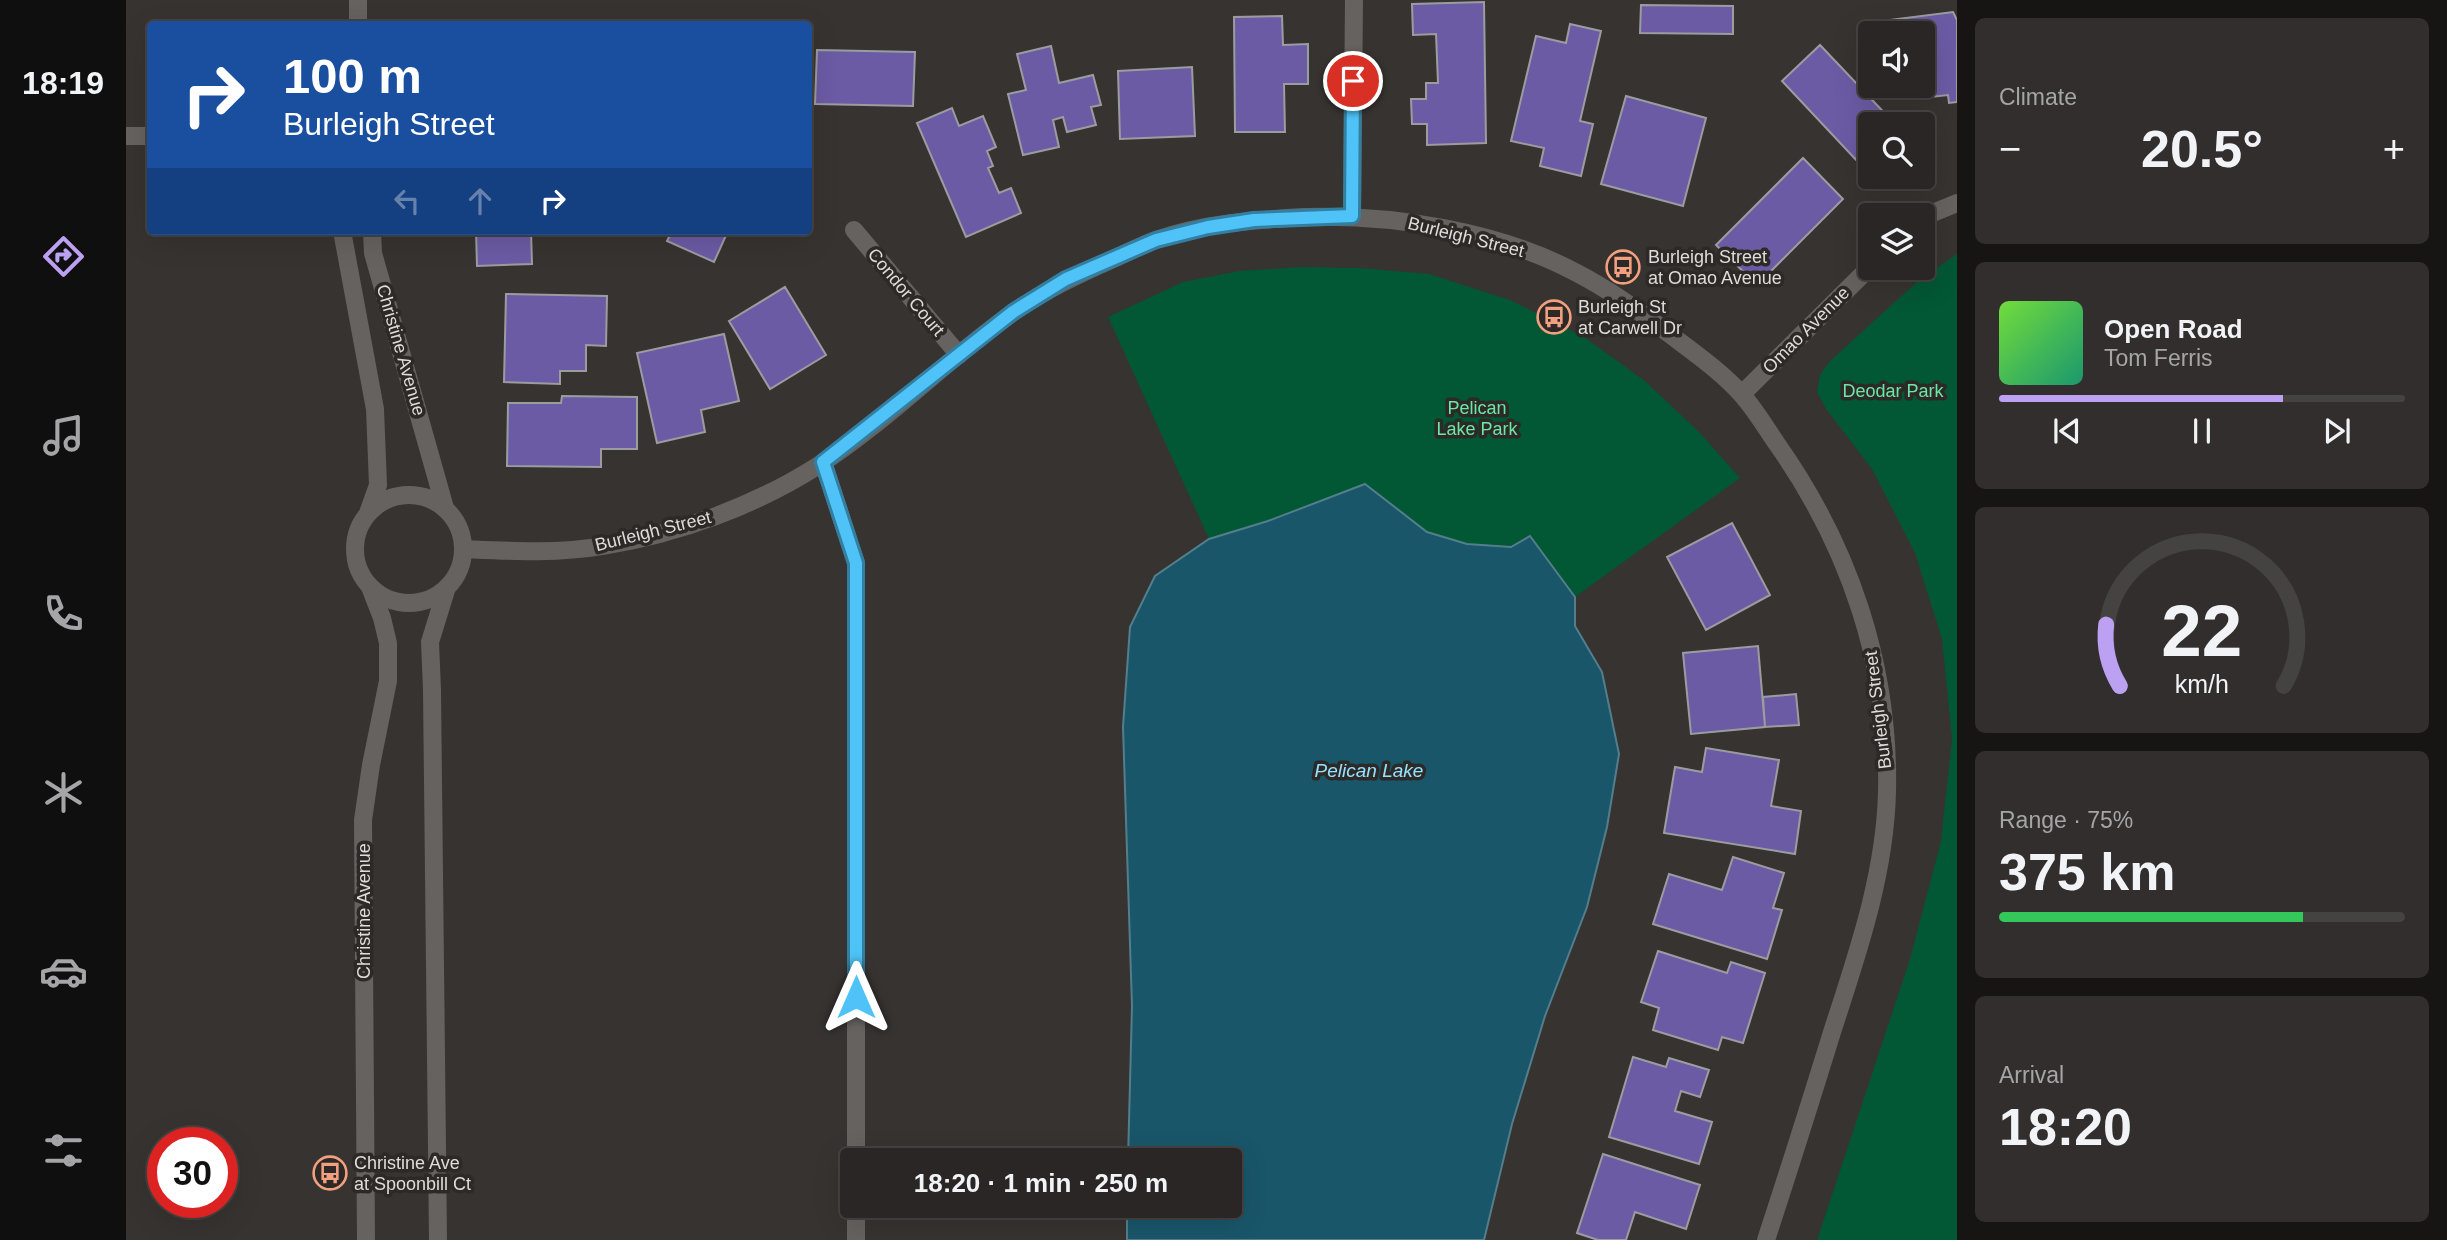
<!DOCTYPE html>
<html lang="en">
<head>
<meta charset="utf-8">
<style>
  body { margin:0; font-family:Arial,sans-serif; background:#312e2d; color:#f1f3f6; height:100vh; display:flex; flex-direction:column; font-size:26px; white-space:nowrap }
  * { box-sizing:border-box; margin:0 }
  p { font-size:23px; color:#a5a5a7 }
  .icon { flex:none; width:38px; height:38px; fill:none; stroke:currentColor; stroke-width:2; stroke-linecap:round; stroke-linejoin:round }
  .map { position:relative; flex:1; overflow:hidden }
  .sheet { display:flex; flex-direction:column; gap:18px; padding:18px; background:#171514; width:490px }
  .sheet>* { flex:none }
  .top-card { position:absolute; left:21px; top:21px; width:665px; height:214px; border-radius:7px; box-shadow:0 7px 28px #0002,0 0 0 2px #454342; background:#1a4fa0; color:#fff; overflow:hidden }
  .buttons { position:absolute; left:1732px; top:21px; display:grid; gap:14px }
  .buttons a { display:grid; place-items:center; width:77px; height:77px; border-radius:7px; background:#292625; box-shadow:0 7px 28px #0002,0 0 0 2px #454342; font-size:35px }
  .speed { position:absolute; left:21px; top:1127px; display:flex; gap:14px; font-size:35px; font-weight:700; text-align:center }
  .speed>* { display:grid; place-content:center; width:91px; height:91px; border-radius:50%; background:#292625; box-shadow:0 7px 28px #0002,0 0 0 2px #454342; line-height:1 }
  .speed .limit { border:10px solid #d22; background:#fff; color:#111 }
  .pin { position:absolute; display:grid; place-items:center; width:60px; height:60px; color:#fff; margin:-30px; border:4px solid #fff; border-radius:50%; box-shadow:0 2px 7px #0007 }
  .me { position:absolute; width:77px; margin:-38px; rotate:0deg; stroke-linejoin:round; filter:drop-shadow(0 0 5px #0008) }
  .turn { display:flex; align-items:center; gap:24px; height:147px; padding:0 21px; font-size:32px }
  .turn .icon { width:91px; height:91px; stroke-width:2.5 }
  .turn b { display:block; font-size:49px; line-height:60px }
  .lanes { display:flex; align-items:center; height:66px; padding:0 21px; background:#0003; justify-content:center; gap:35px; direction:ltr }
  .lanes .off { opacity:.35 }
  .big { font-size:52px; font-weight:700; line-height:1.1 }
  .sheet .card { flex:1; display:flex; flex-direction:column; justify-content:center; gap:10px; min-width:0; padding:0 24px; border-radius:10px; background:#312e2d }
  .sheet .dial { align-items:center; gap:0 }
  .dial svg { height:182px; overflow:visible; fill:none; stroke:#454342; stroke-width:7; stroke-linecap:round; text-anchor:middle }
  .dial text { fill:#f1f3f6; stroke:none }
  .song { display:flex; align-items:center; gap:21px }
  .cover { width:84px; height:84px; border-radius:10px; background:linear-gradient(135deg,hsl(100 70% 55%),hsl(160 70% 35%)) }
  .played { height:7px; border-radius:4px; background:linear-gradient(90deg,#bca0f2 70%,#454342 70%) }
  .keys { display:flex; justify-content:space-around; direction:ltr }
  .heat { display:flex; justify-content:space-between; align-items:center; font-size:38px; direction:ltr }
  .charge { height:10px; border-radius:5px; background:linear-gradient(90deg,#34c759 75%,#454342 0) }
  .trip { position:absolute; left:714px; top:1148px; width:402px; height:70px; border-radius:7px; background:#292625; box-shadow:0 7px 28px #0002,0 0 0 2px #454342; font-weight:700; line-height:70px; text-align:center }
  main { display:flex; flex:1; min-height:0 }
  .dock { display:flex; flex-direction:column; width:126px; justify-content:space-around; align-items:center; background:#100f0f; color:#a5a5a7 }
  .dock .icon { width:49px; height:49px }
  .dock .current { color:#bca0f2 }
  .dock b { font-size:32px; color:#f1f3f6 }
  .map>svg:first-child { display:block }
</style>
</head>
<body>
<main>
<nav class="dock">
<b>18:19</b>
<svg class="icon current" aria-label="directions" viewBox="0 0 24 24"><path d="M12 3l9 9-9 9-9-9zM9 14v-3h6M13 9l2 2-2 2"/></svg>
<svg class="icon" aria-label="music" viewBox="0 0 24 24"><path d="M9 18V5l10-2v13"/><circle cx="6" cy="18" r="3"/><circle cx="16" cy="16" r="3"/></svg>
<svg class="icon" aria-label="phone" viewBox="0 0 24 24"><path d="M5 4h4l2 5-3 2q2 4 5 5l2-3 5 2v4C11 20 4 13 5 4z"/></svg>
<svg class="icon" aria-label="climate" viewBox="0 0 24 24"><path d="M12 3v18M4 7l16 10M4 17L20 7"/></svg>
<svg class="icon" aria-label="car" viewBox="0 0 24 24"><path d="M5 17H2v-5l4-1 3-4h7l3 4 3 1v5h-3M9 17h6M6 11h13"/><circle cx="7" cy="17" r="2"/><circle cx="17" cy="17" r="2"/></svg>
<svg class="icon" aria-label="filters" viewBox="0 0 24 24"><path d="M4 7h16M4 17h16"/><circle cx="9" cy="7" r="2"/><circle cx="15" cy="17" r="2"/></svg>
</nav>
<div class="map">
<svg width="1831" height="1240" viewBox="0 0 1831 1240">
  <rect width="100%" height="100%" fill="#373331"/>
  <path fill="#025734" d="M 1831,254 L 1831,1240 L 1691,1240 L 1784,959 L 1815,841 L 1826,739 L 1816,639 L 1789,553 L 1746,469 L 1700,409 L 1691,392 L 1694,375 L 1703,362 L 1793,280 Z
    M 1174,267 L 1234,268 L 1303,274 L 1384,300 L 1458,337 L 1519,381 L 1574,433 L 1614,478 L 1449,597 L 1404,536 L 1385,547 L 1341,544 L 1301,532 L 1273,512 L 1142,521 L 1083,539 L 982,317 L 1057,282 L 1113,271 Z"/>
  <path fill="#19566a" stroke="#547e8c" stroke-width="2" d="M 1239,484 L 1301,532 L 1341,544 L 1385,547 L 1404,536 L 1449,597 L 1449,626 L 1476,672 L 1493,754 L 1481,827 L 1461,907 L 1419,1016 L 1386,1124 L 1358,1240 L 1001,1240 L 1001,1206 L 1104,1206 L 1104,1160 L 1002,1160 L 1006,1006 L 997,727 L 1004,627 L 1029,576 L 1083,539 L 1142,521 Z"/>
  <path fill="#6b5ba5" stroke="#9c9ca0" stroke-width="2" d="M 1358,2 L 1360,143 L 1301,145 L 1301,124 L 1286,124 L 1285,99 L 1300,99 L 1300,83 L 1312,83 L 1310,34 L 1287,35 L 1286,4 Z
    M 1515,5 L 1607,6 L 1607,34 L 1514,33 Z
    M 1827,12 L 1831,20 L 1831,102 L 1823,103 L 1822,95 L 1796,98 L 1795,86 L 1797,86 L 1797,33 L 1765,33 L 1763,20 Z
    M 1156,16 L 1157,45 L 1182,44 L 1182,84 L 1158,84 L 1159,132 L 1109,132 L 1108,17 Z
    M 1444,24 L 1475,31 L 1454,121 L 1467,124 L 1455,176 L 1414,166 L 1418,148 L 1385,141 L 1410,36 L 1440,43 Z
    M 1694,45 L 1769,124 L 1745,124 L 1745,151 L 1733,163 L 1656,81 Z
    M 925,46 L 933,83 L 967,75 L 975,105 L 965,107 L 970,125 L 941,132 L 937,117 L 927,120 L 933,147 L 897,155 L 882,94 L 900,90 L 891,54 Z
    M 691,50 L 789,52 L 787,106 L 689,104 Z
    M 1066,67 L 1069,136 L 994,139 L 992,71 Z
    M 1500,96 L 1580,118 L 1557,206 L 1475,184 Z
    M 826,108 L 833,126 L 857,116 L 870,147 L 861,151 L 867,166 L 862,168 L 873,193 L 885,188 L 895,213 L 840,237 L 791,123 Z
    M 1677,158 L 1717,199 L 1631,285 L 1590,245 Z
    M 350,231 L 405,231 L 406,264 L 351,266 Z
    M 546,231 L 602,231 L 588,262 L 541,241 Z
    M 659,287 L 700,355 L 644,389 L 603,321 Z
    M 380,294 L 481,296 L 480,346 L 460,345 L 460,371 L 434,371 L 434,384 L 378,382 Z
    M 598,334 L 613,401 L 575,410 L 579,432 L 531,443 L 511,353 Z
    M 436,396 L 511,397 L 511,449 L 475,449 L 475,467 L 381,466 L 382,403 L 435,403 Z
    M 1606,523 L 1644,595 L 1580,630 L 1541,557 Z
    M 1632,646 L 1639,727 L 1565,734 L 1557,653 Z
    M 1670,694 L 1673,725 L 1639,727 L 1637,697 Z
    M 1580,748 L 1653,760 L 1645,806 L 1675,811 L 1669,854 L 1538,833 L 1549,767 L 1576,772 Z
    M 1607,857 L 1658,873 L 1647,908 L 1656,910 L 1641,959 L 1527,924 L 1543,874 L 1596,890 Z
    M 1532,951 L 1601,973 L 1605,962 L 1639,973 L 1617,1043 L 1596,1037 L 1592,1050 L 1527,1030 L 1533,1008 L 1515,1002 Z
    M 1507,1057 L 1540,1067 L 1543,1058 L 1583,1070 L 1574,1097 L 1555,1091 L 1549,1111 L 1586,1122 L 1573,1164 L 1483,1137 Z
    M 1477,1154 L 1574,1185 L 1560,1229 L 1509,1212 L 1500,1240 L 1472,1240 L 1451,1233 Z"/>
  <g fill="none" stroke-linecap="round" stroke-linejoin="round">
    <path stroke="#666260" stroke-width="18" d="M 232,0 L 232,24
      M 0,136 L 24,136
      M 1226,216 L 1228,0
      M 1797,217 L 1831,203
      M 728,230 L 833,355
      M 216,231 L 249,409 L 252,485 L 242,513
      M 246,231 L 247,253 L 319,508
      M 1616,394 L 1745,266
      M 697,462 L 730,563 L 730,1160
      M229 549a54 54 0 1 1 108 0a54 54 0 1 1-108 0Z
      M 338,549 C 383,551 431,554 477,546 C 552,534 629,506 693,465 C 760,422 820,360 885,314 C 917,291 951,275 987,259 C 1001,253 1015,245 1030,240 C 1077,223 1129,220 1179,217 C 1266,214 1372,231 1449,272 C 1484,290 1515,312 1546,336 C 1570,354 1598,374 1617,396 C 1630,411 1640,428 1651,444 C 1723,546 1764,666 1761,792 C 1759,874 1732,952 1707,1029 C 1685,1100 1663,1170 1640,1240
      M 730,1206 L 730,1240
      M 240,1240 L 237,820 L 245,765 L 262,681 L 262,643 L 256,618 L 244,587
      M 312,1240 L 306,690 L 304,642 L 321,587"/>
  </g>
  <g fill="none" stroke-linecap="round" stroke-linejoin="round">
    <defs>
      <path id="route" d="M 730,997 L 730,563 L 697,462 L 887,312 L 940,279 L 1030,240 L 1082,227 L 1128,220 L 1226,216 L 1227,81"/>
    </defs>
    <use href="#route" stroke="#337fa1" stroke-width="18"/>
    <use href="#route" stroke="#4fc3f7" stroke-width="12"/>
  </g>
  <defs>
    <symbol id="bus-ring" viewBox="-11 -11 22 22"><circle r="9.5" fill="#2c2927" stroke="#f2a07f" stroke-width="1.5"/><path d="M-5-6H5V4H4V6H2V4H-2V6H-4V4H-5ZM-3.5-4V0h7V-4ZM-3.5 1.2v1.5H-2V1.2ZM2 1.2v1.5H3.5V1.2Z" fill="#f2a07f"/></symbol>
  </defs>
  <g fill-rule="evenodd">
    <use href="#bus-ring" x="1478" y="248" width="38" height="38"/>
    <use href="#bus-ring" x="1409" y="298" width="38" height="38"/>
    <use href="#bus-ring" x="185" y="1154" width="38" height="38"/>
  </g>
  <g text-anchor="middle" dominant-baseline="central" stroke-width="7" stroke-linejoin="round" paint-order="stroke">
    <g font-size="18" fill="#dfdddb" stroke="#2c2927">
      <text transform="translate(1340 237) rotate(14)">Burleigh Street</text>
      <text transform="translate(780 292) rotate(50)">Condor Court</text>
      <text transform="translate(1680 330) rotate(-45)">Omao Avenue</text>
      <text transform="translate(275 350) rotate(74)">Christine Avenue</text>
      <text transform="translate(527 531) rotate(-14)">Burleigh Street</text>
      <text transform="translate(1752 710) rotate(-97)">Burleigh Street</text>
      <text transform="translate(238 911) rotate(-90)">Christine Avenue</text>
    </g>
    <g font-size="18" fill="#dfdddb" stroke="#2c2927" text-anchor="start">
      <text x="1522" y="257">Burleigh Street<tspan x="1522" dy="21">at Omao Avenue</tspan></text>
      <text x="1452" y="307">Burleigh St<tspan x="1452" dy="21">at Carwell Dr</tspan></text>
      <text x="228" y="1163">Christine Ave<tspan x="228" dy="21">at Spoonbill Ct</tspan></text>
    </g>
    <g font-size="18" fill="#6ce6a5" stroke="#2c2927">
      <text x="1767" y="391">Deodar Park</text>
      <text x="1351" y="408">Pelican<tspan x="1351" dy="21">Lake Park</tspan></text>
    </g>
    <g font-size="19" font-style="italic" fill="#94e2ff" stroke="#2c2927">
      <text x="1243" y="770">Pelican Lake</text>
    </g>
  </g>
</svg>
<div class="buttons">
<a><svg class="icon" aria-label="sound" viewBox="0 0 24 24"><path d="M4 9h4l5-4v14l-5-4H4zM17 9q2 3 0 6"/></svg></a>
<a><svg class="icon" aria-label="search" viewBox="0 0 24 24"><circle cx="10" cy="10" r="6"/><path d="M15 15l6 6"/></svg></a>
<a><svg class="icon" aria-label="layers" viewBox="0 0 24 24"><path d="M12 4l9 5-9 5-9-5zM3 14l9 5 9-5"/></svg></a>
</div>
<div class="speed"><div class="limit">30</div></div>
<div class="pin" style="left:1227px;top:81px;background:#d93025"><svg class="icon" aria-label="arrive" viewBox="0 0 24 24"><path d="M6 21V4h12l-3 4 3 4H6"/></svg></div>
<svg class="me" style="left:730px;top:997px" viewBox="-20 -20 40 40"><path d="M0-17L14 15 0 8-14 15z" fill="#4fc3f7" stroke="#fff" stroke-width="4"/></svg>
<div class="trip">18:20 · 1 min · 250 m</div>
<div class="top-card">
<div class="turn"><svg class="icon" aria-label="right" viewBox="0 0 24 24"><path d="M7 20v-9h11M14 6l5 5-5 5"/></svg><div><b>100 m</b>Burleigh Street</div></div>
<div class="lanes"><svg class="icon off" aria-label="left" viewBox="0 0 24 24"><path d="M17 20v-9H6M10 6l-5 5 5 5"/></svg><svg class="icon off" aria-label="ahead" viewBox="0 0 24 24"><path d="M12 20V5M6 11l6-6 6 6"/></svg><svg class="icon" aria-label="right" viewBox="0 0 24 24"><path d="M7 20v-9h11M14 6l5 5-5 5"/></svg></div>
</div>
</div>
<section class="sheet">
<div class="card"><p>Climate</p>
<div class="heat"><a>−</a><b class="big">20.5°</b><a>+</a></div>
</div>
<div class="card">
<div class="song"><i class="cover"></i><div><b>Open Road</b><p>Tom Ferris</p></div></div>
<div class="played"></div>
<div class="keys"><svg class="icon" aria-label="previous" viewBox="0 0 24 24"><path d="M18 5L8 12l10 7zM5 5v14"/></svg><svg class="icon" aria-label="pause" viewBox="0 0 24 24"><path d="M8 5v14M16 5v14"/></svg><svg class="icon" aria-label="next" viewBox="0 0 24 24"><path d="M6 5l10 7-10 7zM19 5v14"/></svg></div>
</div>
<div class="card dial"><svg viewBox="0 0 100 80">
<path d="M14 69A42 42 0 1 1 86 69"/>
<path d="M14 69A42 42 0 0 1 8 42" stroke="#bca0f2"/>
<text x="50" y="56" font-size="32" font-weight="700">22</text>
<text x="50" y="72" font-size="11">km/h</text>
</svg></div>
<div class="card"><p>Range · 75%</p><b class="big">375 km</b><div class="charge"></div></div>
<div class="card"><p>Arrival</p><b class="big">18:20</b></div>
</section>
</main>
</body>
</html>
